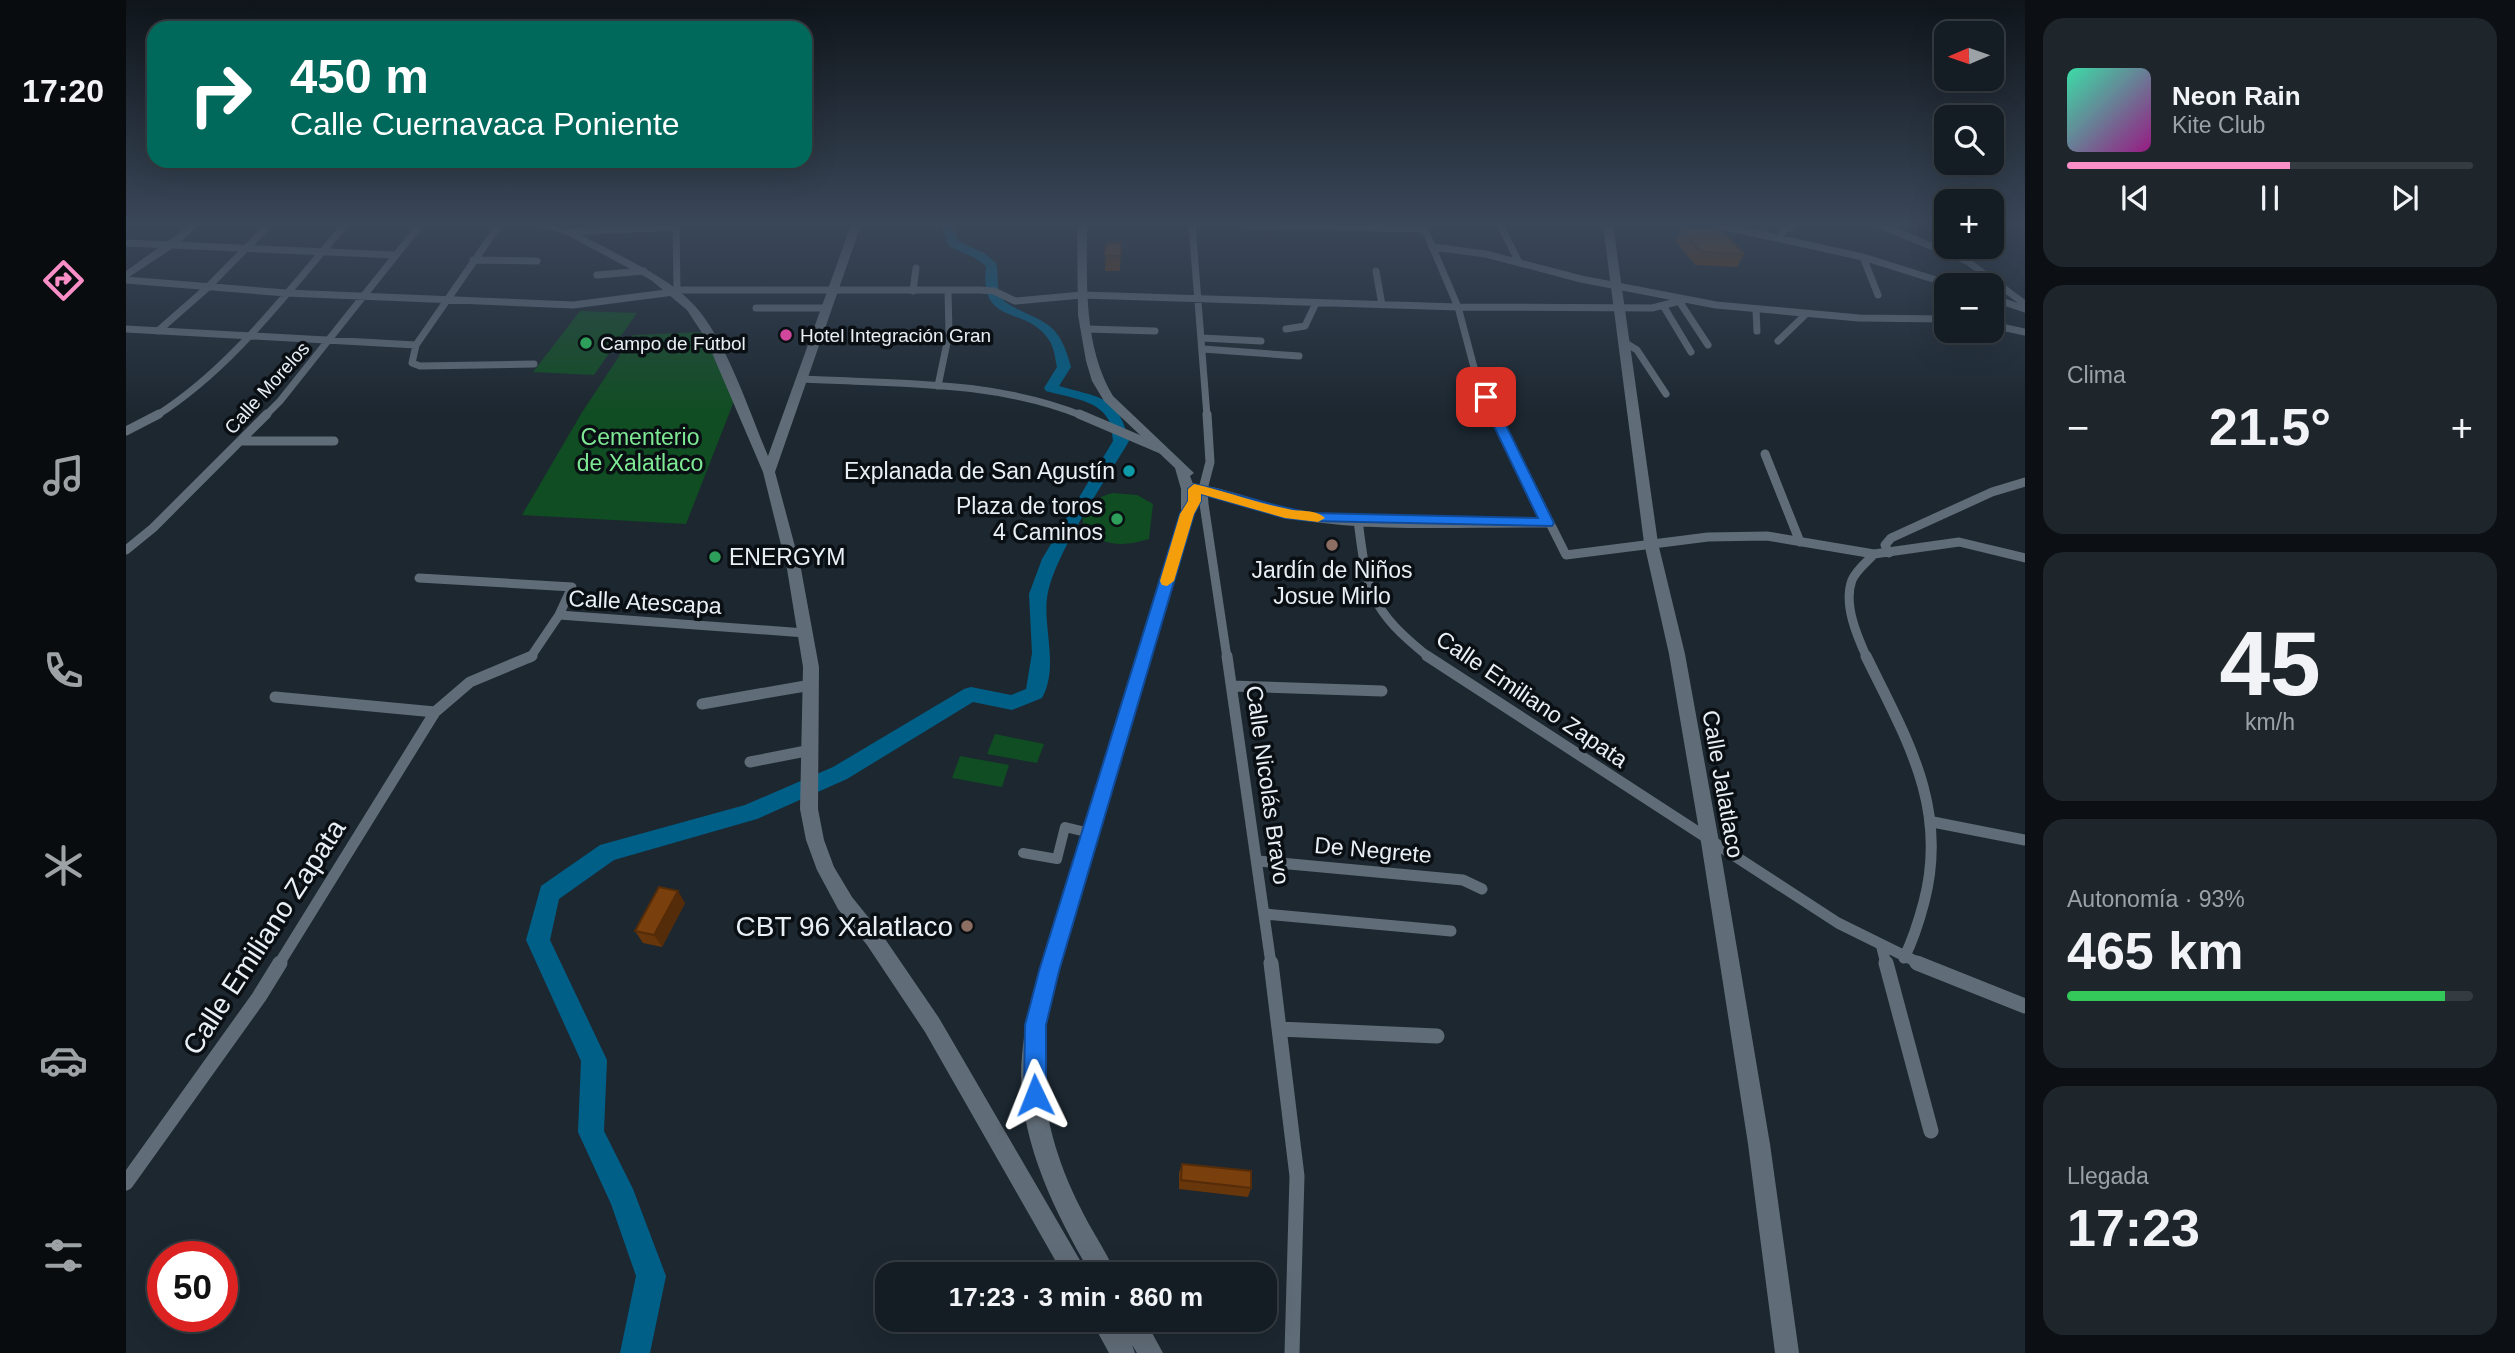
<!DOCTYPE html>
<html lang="es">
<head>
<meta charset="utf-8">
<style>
  body { margin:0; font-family:Arial,sans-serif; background:#1e262c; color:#f1f3f6; height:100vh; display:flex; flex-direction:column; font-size:26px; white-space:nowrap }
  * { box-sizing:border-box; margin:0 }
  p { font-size:23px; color:#9da2a6 }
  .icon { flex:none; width:38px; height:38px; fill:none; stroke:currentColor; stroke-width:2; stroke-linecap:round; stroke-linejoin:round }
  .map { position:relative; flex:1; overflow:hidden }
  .details { display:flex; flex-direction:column; gap:18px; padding:18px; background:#0c1014; width:490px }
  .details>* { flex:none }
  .hud { position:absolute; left:21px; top:21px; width:665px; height:147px; border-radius:21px; box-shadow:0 7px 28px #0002,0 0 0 2px #343b41; background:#00695c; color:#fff; overflow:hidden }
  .needle { width:46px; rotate:268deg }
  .tools { position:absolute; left:1808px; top:21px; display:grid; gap:14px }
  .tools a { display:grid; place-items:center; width:70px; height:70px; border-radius:14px; background:#151d24; box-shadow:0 7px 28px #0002,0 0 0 2px #343b41; font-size:35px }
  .speed { position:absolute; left:21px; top:1241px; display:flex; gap:14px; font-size:35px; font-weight:700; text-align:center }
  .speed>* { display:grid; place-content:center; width:91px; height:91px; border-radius:50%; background:#151d24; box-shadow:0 7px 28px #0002,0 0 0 2px #343b41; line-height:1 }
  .speed .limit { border:10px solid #d22; background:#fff; color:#111 }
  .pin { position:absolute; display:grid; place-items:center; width:60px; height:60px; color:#fff; margin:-30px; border-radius:14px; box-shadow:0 4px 10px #0006 }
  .me { position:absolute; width:77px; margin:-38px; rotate:358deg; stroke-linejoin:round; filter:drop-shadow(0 0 5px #0008) }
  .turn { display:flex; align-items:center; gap:24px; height:147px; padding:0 28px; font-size:32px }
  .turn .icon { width:91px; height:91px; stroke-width:2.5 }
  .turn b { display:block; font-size:49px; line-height:60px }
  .big { font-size:52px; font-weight:700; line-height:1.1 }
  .details .widget { flex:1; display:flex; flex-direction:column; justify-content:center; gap:10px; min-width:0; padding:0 24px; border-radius:21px; background:#1e262c }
  .details .dial { align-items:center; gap:0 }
  .dial b { font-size:91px; line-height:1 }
  .song { display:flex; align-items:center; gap:21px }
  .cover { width:84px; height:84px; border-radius:10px; background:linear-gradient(135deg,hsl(160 70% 55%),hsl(310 70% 35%)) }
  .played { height:7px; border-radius:4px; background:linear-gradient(90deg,#fa8fc7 55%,#343b41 55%) }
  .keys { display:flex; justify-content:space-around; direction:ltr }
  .heat { display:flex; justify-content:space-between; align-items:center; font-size:38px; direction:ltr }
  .charge { height:10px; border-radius:5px; background:linear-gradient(90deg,#34c759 93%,#343b41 0) }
  .trip { position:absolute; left:749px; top:1262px; width:402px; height:70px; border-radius:21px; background:#151d24; box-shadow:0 7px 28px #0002,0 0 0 2px #343b41; font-weight:700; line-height:70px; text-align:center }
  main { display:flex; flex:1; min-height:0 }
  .tab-bar { display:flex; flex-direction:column; width:126px; justify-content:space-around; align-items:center; background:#080c0e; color:#9da2a6 }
  .tab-bar .icon { width:49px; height:49px }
  .tab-bar .current { color:#fa8fc7 }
  .tab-bar b { font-size:32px; color:#f1f3f6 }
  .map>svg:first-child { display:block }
</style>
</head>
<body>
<main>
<nav class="tab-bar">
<b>17:20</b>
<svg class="icon current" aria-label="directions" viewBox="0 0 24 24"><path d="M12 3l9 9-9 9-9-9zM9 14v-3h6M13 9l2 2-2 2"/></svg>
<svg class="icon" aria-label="music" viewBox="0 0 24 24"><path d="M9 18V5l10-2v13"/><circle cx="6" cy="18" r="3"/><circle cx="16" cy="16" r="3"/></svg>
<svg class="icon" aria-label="phone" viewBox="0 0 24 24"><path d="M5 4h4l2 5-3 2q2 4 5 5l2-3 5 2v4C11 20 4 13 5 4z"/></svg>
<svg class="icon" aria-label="climate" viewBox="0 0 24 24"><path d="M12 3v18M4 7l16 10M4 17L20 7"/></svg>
<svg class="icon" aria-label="car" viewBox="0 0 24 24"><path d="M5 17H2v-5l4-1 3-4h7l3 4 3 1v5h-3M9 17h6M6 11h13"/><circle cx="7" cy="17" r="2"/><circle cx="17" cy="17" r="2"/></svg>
<svg class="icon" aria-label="filters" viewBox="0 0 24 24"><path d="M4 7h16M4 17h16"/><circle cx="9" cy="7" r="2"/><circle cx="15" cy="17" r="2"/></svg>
</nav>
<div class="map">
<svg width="1899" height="1353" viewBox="0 0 1899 1353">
  <rect width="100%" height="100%" fill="#1c2730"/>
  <path fill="#104d22" d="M 454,311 L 511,313 L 468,375 L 407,372 Z
    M 576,332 L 610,396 L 560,524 L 396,515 L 455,414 L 507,335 Z
    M 987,493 L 1011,495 L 1027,504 L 1023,539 C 1011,542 998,546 985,543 C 945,535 949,502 987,493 Z
    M 869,734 L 918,744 L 911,763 L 861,754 Z
    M 834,756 L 883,765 L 876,787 L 826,778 Z"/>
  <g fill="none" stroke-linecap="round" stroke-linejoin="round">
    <path fill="#005f87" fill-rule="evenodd" d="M 815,225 L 827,225 L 832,241 L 858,253 L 870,263 C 874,277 868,289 879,302 C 917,325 932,317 945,367 L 933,386 C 974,398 992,395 1003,441 C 979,482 932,548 922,592 C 915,623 934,666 916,698 L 886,710 L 847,702 L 721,779 L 631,819 L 488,860 L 433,899 L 424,940 L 481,1060 L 478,1131 L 507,1189 L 540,1276 L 524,1353 L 494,1353 L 510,1276 L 485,1204 L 452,1132 L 455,1061 L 400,940 L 415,886 L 474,845 L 619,805 L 707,767 L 838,689 L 845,687 L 885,695 L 900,689 L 906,653 L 903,594 L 916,559 L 987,441 C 986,434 986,425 982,419 C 971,399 939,397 920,391 L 918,388 L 931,367 C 929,358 928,347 923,340 C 899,304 853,328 860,266 L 849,258 L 823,246 Z"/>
    <path stroke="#606c77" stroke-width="10" d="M 897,853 L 931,859 L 939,827 L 964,833"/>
    <path stroke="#606c77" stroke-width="7" d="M 373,225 L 290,345 L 286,363 L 294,366 L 408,364
      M 550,225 L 551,288
      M 1066,225 L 1081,416
      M 1118,225 L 1299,229
      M 1297,225 L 1332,307 L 1350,375 L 1370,416
      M 1591,225 L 1737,257 L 1826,285
      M 1754,225 L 1841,261 L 1899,304
      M 1375,227 L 1393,262
      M 442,232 L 549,227
      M 1655,237 L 1657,230 L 1669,225
      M 0,243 L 270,255
      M 1306,247 L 1360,254 L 1455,279 L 1590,305 L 1733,318 L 1820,319
      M 1737,257 L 1752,295
      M 347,260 L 411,261
      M 1250,271 L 1256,305
      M 471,275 L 518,271
      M 0,280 L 160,293 L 447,305 L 548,292
      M 544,290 L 854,290 L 868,291 L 889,301 L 956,295 L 1332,307 L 1526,308 L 1558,300
      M 787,291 L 790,268
      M 1866,298 L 1899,309
      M 1553,301 L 1582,345
      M 1538,307 L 1565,352
      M 630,308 L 700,308
      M 1630,310 L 1631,331
      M 1866,325 L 1899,332
      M 0,329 L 290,345
      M 961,329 L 1029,331
      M 1160,329 L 1179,326 L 1190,303
      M 32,331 L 81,288 L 143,225
      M 1076,338 L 1135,341
      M 1652,341 L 1679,315
      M 1498,342 L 1511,350 L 1540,394
      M 1077,349 L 1173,356
      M 677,379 C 772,384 868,380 957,416
      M 812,386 L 823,333 L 822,290
      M 30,416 C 106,368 161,292 219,225
      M 139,416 L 154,401 L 294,225"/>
    <path stroke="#606c77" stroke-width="9" d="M 953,414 L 1035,449
      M 1081,414 L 1084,462 L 1077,489 L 1078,504 L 1101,658
      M 1369,414 L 1440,555 L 1582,537 L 1641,536 L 1748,554 L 1833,542 L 1899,558
      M 0,431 L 33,414
      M 116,441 L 208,441
      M 1639,454 L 1674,542
      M 1071,489 C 1105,493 1136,509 1170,515 C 1253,528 1338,522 1422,523
      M 1232,520 C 1241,593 1244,610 1304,658
      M 0,550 L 27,528 L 141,414
      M 1763,553 L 1759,545 L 1765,538 L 1866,492 L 1899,482
      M 293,578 L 446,587 L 433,615 L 404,658
      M 433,615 L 679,633
      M 1741,658 C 1731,636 1717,604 1726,580 C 1730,570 1741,562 1748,554"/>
    <path stroke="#606c77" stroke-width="11" d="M 1101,656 L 1145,964
      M 1301,656 L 1712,923 L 1795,964
      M 1740,656 C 1780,738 1823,807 1798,902 C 1793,921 1787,940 1778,958
      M 1106,686 L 1256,691
      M 149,697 L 309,712
      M 576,704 L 685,685
      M 624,762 L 685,750
      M 1807,822 L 1899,840
      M 1132,861 L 1337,880 L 1356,889
      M 1139,914 L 1325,931
      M 1756,948 L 1760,964
      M 153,964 L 309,712 L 344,682 L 406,656"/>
    <path stroke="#606c77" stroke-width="15" d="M 1145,963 L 1171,1176 L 1166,1353
      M 1760,963 L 1805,1131
      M 1791,963 L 1899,1006
      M 1153,1029 L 1311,1036
      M 0,1183 L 133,997 L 154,963"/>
    <path fill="#606c77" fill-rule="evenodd" d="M 64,225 L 74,225 L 47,248 L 0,279 L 0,271 Z
      M 409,225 C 437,223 460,238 484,250 C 514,266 546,281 569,306 C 601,342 623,411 642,456 L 725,225 L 735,225 L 649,472 L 675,569 L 693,667 L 692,809 L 698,840 L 708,867 L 726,897 L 755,933 L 813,1018 L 962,1274 L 937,1274 L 799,1032 L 741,945 L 712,909 L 691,870 L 680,840 L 674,809 L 677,667 L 661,569 L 637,472 L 580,339 L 561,310 L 525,280 L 439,234 Z
      M 951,225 L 961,225 C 961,282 957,345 987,396 L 1068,473 L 1064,476 L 1069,489 L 1069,512 L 933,971 C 929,989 923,1006 920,1024 C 910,1087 925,1150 954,1207 C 965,1230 980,1251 990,1274 L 965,1274 C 927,1209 889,1133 896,1056 C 898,1027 906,999 913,971 L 1055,512 L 1055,489 L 1049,468 L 978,401 L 966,381 L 960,361 L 952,315 Z
      M 1477,225 L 1487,225 L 1532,543 L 1559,654 L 1593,842 L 1644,1144 L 1673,1353 L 1649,1353 L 1622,1144 L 1575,842 L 1543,654 L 1518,543 Z
      M 965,1320 L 991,1320 L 998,1331 L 993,1320 L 1019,1320 L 1037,1353 L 1011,1353 L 1006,1345 L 1009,1353 L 983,1353 Z"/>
  </g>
  <path fill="#68360b" d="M 1555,230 L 1618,254 L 1611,267 L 1569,265 L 1550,242 Z
    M 995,242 L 994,271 L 979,271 L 980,244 Z
    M 559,903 L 536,947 L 517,943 L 509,931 Z
    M 1056,1164 L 1125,1188 L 1122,1197 L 1053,1189 L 1053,1173 Z"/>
  <path fill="#552c09" d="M 552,891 L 559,903 L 536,947 L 528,935 Z"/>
  <path fill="#793f0d" stroke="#552c09" stroke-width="2" d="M 1594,229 L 1618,254 L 1575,252 L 1555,230 Z
    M 995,242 L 995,256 L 979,256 L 980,244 Z
    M 533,887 L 552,891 L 528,935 L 509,931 Z
    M 1056,1164 L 1125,1171 L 1125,1188 L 1055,1180 Z"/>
  <linearGradient id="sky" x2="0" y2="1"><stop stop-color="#0f151a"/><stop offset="0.54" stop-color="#3a4759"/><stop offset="1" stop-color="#3a4759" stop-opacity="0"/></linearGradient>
  <rect width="1899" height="414" fill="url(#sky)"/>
  <path fill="#1a73e8" stroke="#114b97" stroke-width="2" d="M 1360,393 L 1366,397 L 1428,523 L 1426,526 L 1186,521 L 1159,518 L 1075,494 L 1075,501 L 1068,514 L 933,971 L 920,1025 L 920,1095 L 917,1102 L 909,1105 L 901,1102 L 898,1095 L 899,1025 L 913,971 L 1054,514 L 1062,501 L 1062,489 L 1068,484 C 1108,492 1146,507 1186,513 L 1412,518 L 1354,397 Z"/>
  <path fill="#f59e0b" d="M 1068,484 C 1100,491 1130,503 1162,509 C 1174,512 1190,509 1199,518 L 1192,522 L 1159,518 L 1075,494 L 1075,501 L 1068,514 L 1048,581 L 1041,586 L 1036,585 L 1034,581 L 1054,514 L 1062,501 L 1062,489 Z"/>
  <circle fill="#d1479c" stroke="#0a0f13" stroke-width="2.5" cx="660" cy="335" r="7"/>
  <g fill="#2e9e5b" stroke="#0a0f13" stroke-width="2.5">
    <circle cx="460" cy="343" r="7"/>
    <circle cx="991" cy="519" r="7"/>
    <circle cx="589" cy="557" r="7"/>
  </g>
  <circle fill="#0f9aa8" stroke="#0a0f13" stroke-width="2.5" cx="1003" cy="471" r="7"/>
  <g fill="#8d6e63" stroke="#0a0f13" stroke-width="2.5">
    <circle cx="1206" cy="545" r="7"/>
    <circle cx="841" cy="926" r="7"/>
  </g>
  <g text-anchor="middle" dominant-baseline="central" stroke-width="7" stroke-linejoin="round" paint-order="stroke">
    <g font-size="19" fill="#e8eff5" stroke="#0a0f13" text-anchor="start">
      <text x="674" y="335">Hotel Integración Gran</text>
      <text x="474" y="343">Campo de Fútbol</text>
    </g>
    <g font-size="19" fill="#e8eff5" stroke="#0a0f13">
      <text transform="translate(141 388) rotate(-48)">Calle Morelos</text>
    </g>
    <g font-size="23" fill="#7ee994" stroke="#0a0f13">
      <text x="514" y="437">Cementerio<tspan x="514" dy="26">de Xalatlaco</tspan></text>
    </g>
    <g font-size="23" fill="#e8eff5" stroke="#0a0f13" text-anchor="end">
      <text x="989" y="471">Explanada de San Agustín</text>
      <text x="977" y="506">Plaza de toros<tspan x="977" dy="26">4 Caminos</tspan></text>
      <text x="603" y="557" text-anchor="start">ENERGYM</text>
      <text x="1206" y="570" text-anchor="middle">Jardín de Niños<tspan x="1206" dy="26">Josue Mirlo</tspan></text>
    </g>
    <g font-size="23" fill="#e8eff5" stroke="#0a0f13">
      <text transform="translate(519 602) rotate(3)">Calle Atescapa</text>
      <text transform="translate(1406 699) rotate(34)">Calle Emiliano Zapata</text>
      <text transform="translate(1597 784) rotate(80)">Calle Jalatlaco</text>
      <text transform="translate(1142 785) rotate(82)">Calle Nicolás Bravo</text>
      <text transform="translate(1247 850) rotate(5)">De Negrete</text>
    </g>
    <g font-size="28" fill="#e8eff5" stroke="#0a0f13" text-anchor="end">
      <text x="827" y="926">CBT 96 Xalatlaco</text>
    </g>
    <g font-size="28" fill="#e8eff5" stroke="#0a0f13">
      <text transform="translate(138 937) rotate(-57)">Calle Emiliano Zapata</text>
    </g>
  </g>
</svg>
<div class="tools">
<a><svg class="needle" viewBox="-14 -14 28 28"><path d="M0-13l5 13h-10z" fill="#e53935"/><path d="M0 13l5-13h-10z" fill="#9da2a6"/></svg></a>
<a><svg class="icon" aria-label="search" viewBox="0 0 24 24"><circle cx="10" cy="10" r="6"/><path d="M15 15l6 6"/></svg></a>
<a>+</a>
<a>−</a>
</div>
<div class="speed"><div class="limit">50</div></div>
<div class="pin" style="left:1360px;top:397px;background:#d93025"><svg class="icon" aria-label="arrive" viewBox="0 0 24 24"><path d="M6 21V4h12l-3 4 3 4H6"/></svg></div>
<svg class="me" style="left:909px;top:1095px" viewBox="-20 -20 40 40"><path d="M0-17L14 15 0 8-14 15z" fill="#1a73e8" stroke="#fff" stroke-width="4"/></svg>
<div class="trip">17:23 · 3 min · 860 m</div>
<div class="hud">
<div class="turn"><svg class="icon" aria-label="right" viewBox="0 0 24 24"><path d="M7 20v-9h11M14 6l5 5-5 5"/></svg><div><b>450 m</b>Calle Cuernavaca Poniente</div></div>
</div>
</div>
<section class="details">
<div class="widget">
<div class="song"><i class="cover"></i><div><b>Neon Rain</b><p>Kite Club</p></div></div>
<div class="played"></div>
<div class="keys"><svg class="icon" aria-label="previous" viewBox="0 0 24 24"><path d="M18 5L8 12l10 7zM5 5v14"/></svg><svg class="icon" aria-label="pause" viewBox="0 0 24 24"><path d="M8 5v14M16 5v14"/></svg><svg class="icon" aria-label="next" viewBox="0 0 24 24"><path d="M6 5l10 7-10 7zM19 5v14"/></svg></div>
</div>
<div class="widget"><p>Clima</p>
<div class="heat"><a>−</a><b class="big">21.5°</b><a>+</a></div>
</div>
<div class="widget dial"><b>45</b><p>km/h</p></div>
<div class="widget"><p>Autonomía · 93%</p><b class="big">465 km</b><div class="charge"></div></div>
<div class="widget"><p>Llegada</p><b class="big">17:23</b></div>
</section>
</main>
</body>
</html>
